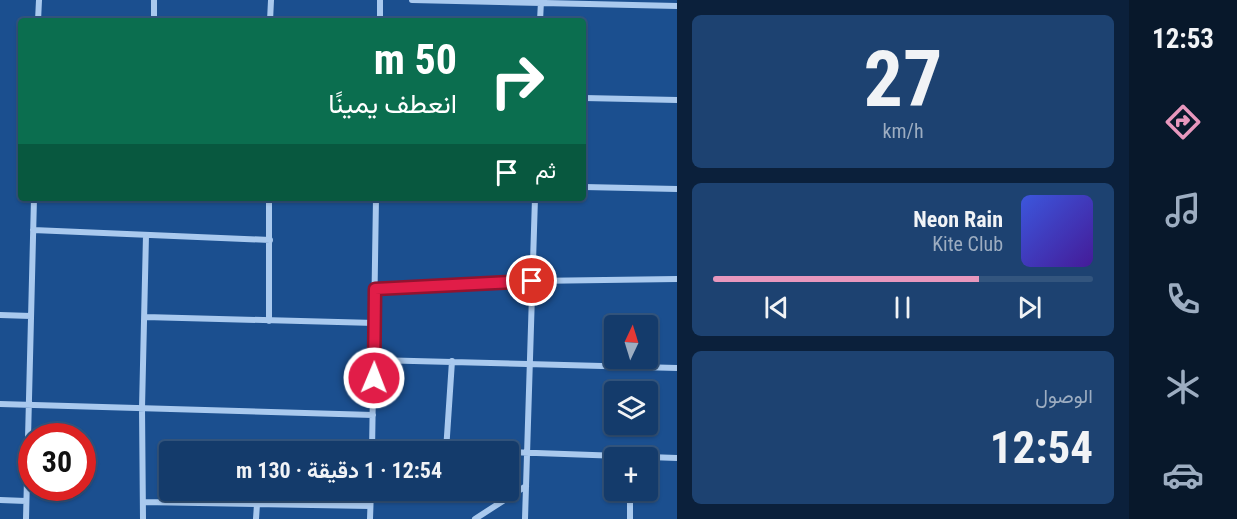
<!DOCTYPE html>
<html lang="ar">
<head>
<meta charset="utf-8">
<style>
  body { margin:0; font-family:"Roboto Condensed",Vazirmatn,sans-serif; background:#1d4271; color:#f1f3f6; direction:rtl; height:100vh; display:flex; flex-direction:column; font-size:22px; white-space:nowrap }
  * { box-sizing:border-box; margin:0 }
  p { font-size:20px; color:#9dadc1 }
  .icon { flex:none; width:33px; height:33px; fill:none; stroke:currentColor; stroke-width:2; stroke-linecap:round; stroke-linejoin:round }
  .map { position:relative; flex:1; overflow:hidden; direction:ltr }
  .details { display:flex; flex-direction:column; gap:15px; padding:15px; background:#0b203b; width:452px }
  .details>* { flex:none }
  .hud { position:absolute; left:18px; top:18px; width:568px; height:183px; border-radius:6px; box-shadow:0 2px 4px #0004,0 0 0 2px #33557e; direction:rtl; background:#0b6e4f; color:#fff; overflow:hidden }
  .needle { width:39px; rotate:4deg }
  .tools { position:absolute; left:604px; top:315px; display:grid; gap:12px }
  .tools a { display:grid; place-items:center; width:54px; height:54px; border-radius:6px; background:#143b6b; box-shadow:0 2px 4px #0004,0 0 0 2px #33557e; font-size:30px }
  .speed { position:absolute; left:18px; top:423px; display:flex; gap:12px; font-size:30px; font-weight:700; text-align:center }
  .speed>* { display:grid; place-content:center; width:78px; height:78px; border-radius:50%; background:#143b6b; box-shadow:0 2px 4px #0004,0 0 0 2px #33557e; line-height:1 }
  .speed .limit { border:9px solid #d22; background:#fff; color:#111 }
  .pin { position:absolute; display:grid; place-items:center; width:51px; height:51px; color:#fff; margin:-26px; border:3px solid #fff; border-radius:50%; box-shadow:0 2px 6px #0007 }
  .me { position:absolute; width:66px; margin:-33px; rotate:1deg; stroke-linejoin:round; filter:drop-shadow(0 0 4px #0008) }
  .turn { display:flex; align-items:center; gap:21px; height:126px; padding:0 30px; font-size:27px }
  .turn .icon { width:78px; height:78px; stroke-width:2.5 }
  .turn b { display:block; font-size:42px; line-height:51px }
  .then { display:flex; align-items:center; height:57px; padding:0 30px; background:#0003; gap:12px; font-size:22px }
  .big { font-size:45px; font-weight:700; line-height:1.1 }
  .details .tile { flex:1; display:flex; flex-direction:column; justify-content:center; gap:9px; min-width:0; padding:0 21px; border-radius:9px; background:#1d4271 }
  .details .dial { align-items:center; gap:0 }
  .dial b { font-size:78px; line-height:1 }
  .song { display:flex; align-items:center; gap:18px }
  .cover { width:72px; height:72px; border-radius:9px; background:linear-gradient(135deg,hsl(230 70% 55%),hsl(260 70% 35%)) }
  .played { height:6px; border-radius:3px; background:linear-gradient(90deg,#e797bd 70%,#33557e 70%) }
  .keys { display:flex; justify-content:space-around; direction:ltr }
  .trip { position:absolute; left:159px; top:441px; width:360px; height:60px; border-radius:6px; background:#143b6b; box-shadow:0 2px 4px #0004,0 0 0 2px #33557e; font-weight:700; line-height:60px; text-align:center; direction:rtl }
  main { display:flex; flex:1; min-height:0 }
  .menu { display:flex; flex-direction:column; width:108px; justify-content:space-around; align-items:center; background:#08182b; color:#9dadc1 }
  .menu .icon { width:42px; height:42px }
  .menu .current { color:#e797bd }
  .menu b { font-size:27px; color:#f1f3f6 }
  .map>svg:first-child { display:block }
</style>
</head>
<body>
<main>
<nav class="menu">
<b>12:53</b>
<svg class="icon current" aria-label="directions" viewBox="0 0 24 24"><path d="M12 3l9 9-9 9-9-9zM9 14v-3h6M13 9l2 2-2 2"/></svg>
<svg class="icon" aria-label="music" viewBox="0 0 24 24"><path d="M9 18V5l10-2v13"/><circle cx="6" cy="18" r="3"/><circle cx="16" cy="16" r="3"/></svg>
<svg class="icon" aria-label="phone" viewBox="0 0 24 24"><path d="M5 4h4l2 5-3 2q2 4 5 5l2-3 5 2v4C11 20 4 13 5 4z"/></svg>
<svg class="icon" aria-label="climate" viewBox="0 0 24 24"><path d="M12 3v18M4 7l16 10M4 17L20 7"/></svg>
<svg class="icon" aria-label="car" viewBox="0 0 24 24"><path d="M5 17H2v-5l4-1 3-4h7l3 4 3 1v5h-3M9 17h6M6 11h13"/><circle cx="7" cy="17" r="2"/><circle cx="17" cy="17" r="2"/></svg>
</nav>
<section class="details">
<div class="tile dial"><b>27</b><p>km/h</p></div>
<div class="tile">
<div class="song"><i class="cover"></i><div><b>Neon Rain</b><p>Kite Club</p></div></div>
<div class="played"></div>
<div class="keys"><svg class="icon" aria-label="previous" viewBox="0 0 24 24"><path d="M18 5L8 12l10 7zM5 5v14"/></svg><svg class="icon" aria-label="pause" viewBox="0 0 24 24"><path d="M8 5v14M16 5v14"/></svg><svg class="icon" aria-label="next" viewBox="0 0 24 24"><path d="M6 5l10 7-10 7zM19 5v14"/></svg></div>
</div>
<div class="tile"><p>الوصول</p><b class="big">12:54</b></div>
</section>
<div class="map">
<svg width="678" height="519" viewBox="0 0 678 519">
  <rect width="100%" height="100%" fill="#1b4f8f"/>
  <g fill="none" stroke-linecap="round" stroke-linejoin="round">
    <path stroke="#a9c9ee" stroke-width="6" d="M 412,0 L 678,6
      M 38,21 L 39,0
      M 154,21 L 154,0
      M 270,21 L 271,0
      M 380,21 L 380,0
      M 540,21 L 541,1
      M 584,98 L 678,100
      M 584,187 L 678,189
      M 269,198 L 269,321
      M 33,230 L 270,240
      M 375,289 L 532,281 L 678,279
      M 0,315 L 31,316
      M 145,317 L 375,323
      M 375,360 L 678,368
      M 0,404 L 373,415
      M 372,450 L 494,452
      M 446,451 L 452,361
      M 372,452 L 376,198
      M 508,452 L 678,458
      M 0,500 L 26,501
      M 143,502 L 370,506
      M 26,519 L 34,198
      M 143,519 L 142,408 L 146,235
      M 256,519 L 257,504
      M 370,519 L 371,490
      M 475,519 L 526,486
      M 525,519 L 535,198
      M 630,519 L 630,490"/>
  </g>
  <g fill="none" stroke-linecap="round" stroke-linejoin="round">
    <defs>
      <path id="route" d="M 374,378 L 375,289 L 532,281"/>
    </defs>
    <use href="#route" stroke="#92132f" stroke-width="15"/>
    <use href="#route" stroke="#e11d48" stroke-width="10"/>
  </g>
</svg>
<div class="tools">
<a><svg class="needle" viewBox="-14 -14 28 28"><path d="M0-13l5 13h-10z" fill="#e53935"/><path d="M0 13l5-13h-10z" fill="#9dadc1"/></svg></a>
<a><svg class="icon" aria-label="layers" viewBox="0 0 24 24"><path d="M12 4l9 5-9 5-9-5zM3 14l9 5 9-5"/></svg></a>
<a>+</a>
</div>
<div class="speed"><div class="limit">30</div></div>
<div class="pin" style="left:532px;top:281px;background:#d93025"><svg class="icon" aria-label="arrive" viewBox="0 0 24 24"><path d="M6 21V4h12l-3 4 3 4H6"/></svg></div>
<svg class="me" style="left:374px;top:378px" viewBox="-20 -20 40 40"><circle r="17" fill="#e11d48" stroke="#fff" stroke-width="3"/><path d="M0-11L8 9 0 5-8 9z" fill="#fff"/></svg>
<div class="trip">12:54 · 1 دقيقة · 130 m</div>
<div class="hud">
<div class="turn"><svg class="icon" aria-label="right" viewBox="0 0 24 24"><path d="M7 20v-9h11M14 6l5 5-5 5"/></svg><div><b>50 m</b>انعطف يمينًا</div></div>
<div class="then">ثم<svg class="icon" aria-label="arrive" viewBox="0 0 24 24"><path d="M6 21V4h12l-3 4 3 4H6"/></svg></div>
</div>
</div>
</main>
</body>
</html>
